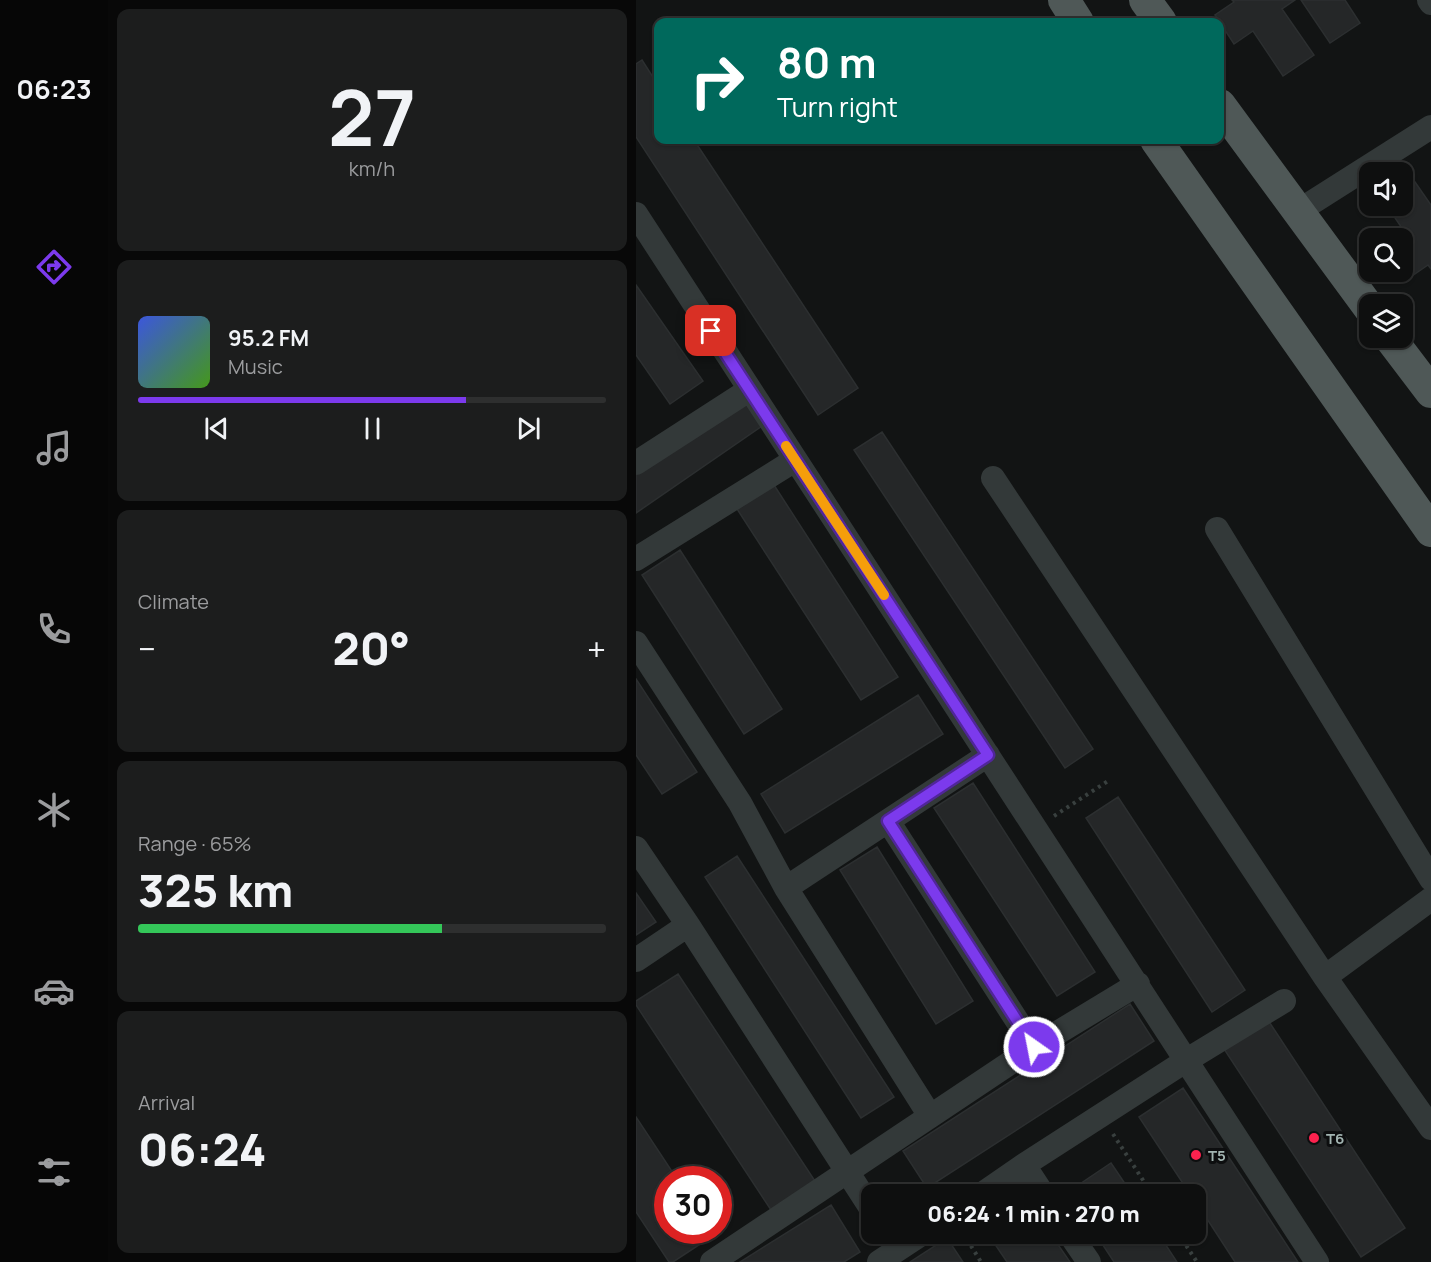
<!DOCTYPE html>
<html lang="en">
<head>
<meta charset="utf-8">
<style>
  body { margin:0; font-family:Manrope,sans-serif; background:#1c1d1d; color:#f1f3f6; height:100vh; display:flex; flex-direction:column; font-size:22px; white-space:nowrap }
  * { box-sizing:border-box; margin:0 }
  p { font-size:20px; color:#9b9c9e }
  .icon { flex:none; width:33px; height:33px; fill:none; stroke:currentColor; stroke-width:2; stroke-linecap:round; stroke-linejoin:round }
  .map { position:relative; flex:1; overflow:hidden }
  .side { display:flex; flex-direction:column; gap:9px; padding:9px; background:#080808; width:528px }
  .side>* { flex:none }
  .top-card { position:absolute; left:18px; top:18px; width:570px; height:126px; border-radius:12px; box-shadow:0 2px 4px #0004,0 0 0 2px #2e2f2f; background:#00695c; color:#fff; overflow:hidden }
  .buttons { position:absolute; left:723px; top:162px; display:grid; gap:12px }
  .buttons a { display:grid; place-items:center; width:54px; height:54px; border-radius:12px; background:#0e0f0f; box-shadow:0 2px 4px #0004,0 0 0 2px #2e2f2f; font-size:30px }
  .speed { position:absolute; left:18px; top:1166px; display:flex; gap:12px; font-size:30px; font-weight:700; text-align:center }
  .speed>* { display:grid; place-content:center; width:78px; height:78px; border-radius:50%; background:#0e0f0f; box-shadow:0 2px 4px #0004,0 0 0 2px #2e2f2f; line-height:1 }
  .speed .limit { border:9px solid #d22; background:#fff; color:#111 }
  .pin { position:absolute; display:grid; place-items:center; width:51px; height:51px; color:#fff; margin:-26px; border-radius:12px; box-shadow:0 3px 9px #0006 }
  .me { position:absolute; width:66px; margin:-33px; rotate:327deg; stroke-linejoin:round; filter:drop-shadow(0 0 4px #0008) }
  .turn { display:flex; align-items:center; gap:21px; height:126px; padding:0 24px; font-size:27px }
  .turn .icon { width:78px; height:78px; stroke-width:2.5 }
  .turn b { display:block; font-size:42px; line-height:51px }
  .big { font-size:45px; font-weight:800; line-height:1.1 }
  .side .tile { flex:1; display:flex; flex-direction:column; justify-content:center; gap:9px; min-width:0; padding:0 21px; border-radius:12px; background:#1c1d1d }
  .side .dial { align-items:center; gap:0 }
  .dial b { font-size:78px; line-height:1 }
  .song { display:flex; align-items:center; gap:18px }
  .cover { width:72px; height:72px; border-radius:9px; background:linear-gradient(135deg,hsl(230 70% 55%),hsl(100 70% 35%)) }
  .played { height:6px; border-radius:3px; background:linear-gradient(90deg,#7c3aed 70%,#2e2f2f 70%) }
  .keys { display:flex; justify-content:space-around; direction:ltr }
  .heat { display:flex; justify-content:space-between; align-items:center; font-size:33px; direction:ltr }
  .charge { height:9px; border-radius:4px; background:linear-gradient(90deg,#34c759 65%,#2e2f2f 0) }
  .trip { position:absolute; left:225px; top:1184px; width:345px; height:60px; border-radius:12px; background:#0e0f0f; box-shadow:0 2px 4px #0004,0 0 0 2px #2e2f2f; font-weight:800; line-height:60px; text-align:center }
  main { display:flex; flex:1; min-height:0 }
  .tab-bar { display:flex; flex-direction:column; width:108px; justify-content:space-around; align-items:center; background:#060606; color:#9b9c9e }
  .tab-bar .icon { width:42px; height:42px }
  .tab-bar .current { color:#7c3aed }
  .tab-bar b { font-size:27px; color:#f1f3f6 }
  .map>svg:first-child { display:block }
</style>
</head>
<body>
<main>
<nav class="tab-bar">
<b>06:23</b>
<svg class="icon current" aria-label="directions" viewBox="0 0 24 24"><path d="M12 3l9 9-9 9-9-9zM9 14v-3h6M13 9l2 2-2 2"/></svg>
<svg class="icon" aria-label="music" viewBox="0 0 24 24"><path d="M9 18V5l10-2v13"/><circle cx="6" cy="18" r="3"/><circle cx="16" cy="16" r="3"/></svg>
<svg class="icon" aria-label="phone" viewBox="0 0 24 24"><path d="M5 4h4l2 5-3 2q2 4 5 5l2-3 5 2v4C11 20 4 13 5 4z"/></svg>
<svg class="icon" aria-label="climate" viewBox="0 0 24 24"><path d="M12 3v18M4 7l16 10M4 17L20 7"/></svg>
<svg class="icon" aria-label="car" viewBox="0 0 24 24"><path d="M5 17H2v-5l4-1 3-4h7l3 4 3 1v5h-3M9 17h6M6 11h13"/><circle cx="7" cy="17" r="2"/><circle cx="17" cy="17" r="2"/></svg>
<svg class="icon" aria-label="filters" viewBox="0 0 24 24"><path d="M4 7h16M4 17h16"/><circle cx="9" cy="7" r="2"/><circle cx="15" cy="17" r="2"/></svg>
</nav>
<section class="side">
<div class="tile dial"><b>27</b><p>km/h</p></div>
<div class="tile">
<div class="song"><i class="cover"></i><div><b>95.2 FM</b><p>Music</p></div></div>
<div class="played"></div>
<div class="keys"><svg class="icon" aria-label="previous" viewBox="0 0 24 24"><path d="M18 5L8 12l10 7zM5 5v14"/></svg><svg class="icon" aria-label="pause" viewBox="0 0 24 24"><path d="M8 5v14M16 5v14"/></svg><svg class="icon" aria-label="next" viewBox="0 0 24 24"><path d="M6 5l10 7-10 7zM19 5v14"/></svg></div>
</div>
<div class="tile"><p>Climate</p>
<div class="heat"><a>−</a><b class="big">20°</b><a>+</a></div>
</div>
<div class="tile"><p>Range · 65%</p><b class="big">325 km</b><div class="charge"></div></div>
<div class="tile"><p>Arrival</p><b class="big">06:24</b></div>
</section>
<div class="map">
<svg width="795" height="1262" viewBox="0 0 795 1262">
  <rect width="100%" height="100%" fill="#121414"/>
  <path fill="#252728" stroke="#2c2f30" stroke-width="1.5" d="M 596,0 L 659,0 L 646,9 L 678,55 L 647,76 L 617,31 L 598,44 L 579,15 L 598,2 Z
    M 665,0 L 709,0 L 724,23 L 694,43 Z
    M 6,60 L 22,85 L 22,140 L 58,140 L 222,388 L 182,415 L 0,137 L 0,64 Z
    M 779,182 L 795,205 L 795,269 L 792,265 L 773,278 L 766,268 L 766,241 L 772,237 L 751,206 L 766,206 L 766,191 Z
    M 0,285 L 67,381 L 34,404 L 0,355 Z
    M 107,398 L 126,426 L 0,513 L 0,471 Z
    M 246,432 L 457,749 L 429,768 L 218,450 Z
    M 138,485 L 262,677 L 225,700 L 101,509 Z
    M 44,550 L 146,709 L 108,734 L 6,575 Z
    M 0,679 L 61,772 L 26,794 L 0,755 Z
    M 282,695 L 307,734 L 149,833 L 125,794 Z
    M 337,783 L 459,972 L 421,996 L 298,808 Z
    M 482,797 L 609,990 L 576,1012 L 450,818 Z
    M 241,847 L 337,1001 L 300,1024 L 204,870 Z
    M 101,856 L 258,1097 L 225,1118 L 69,877 Z
    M 0,893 L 20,922 L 0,935 Z
    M 42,974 L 179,1181 L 135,1210 L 0,1005 L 0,1001 Z
    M 494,1004 L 518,1041 L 291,1188 L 267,1151 Z
    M 632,1020 L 769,1228 L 725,1257 L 588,1049 Z
    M 547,1088 L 662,1262 L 599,1262 L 560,1202 L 560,1194 L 554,1194 L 503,1117 Z
    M 0,1117 L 41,1179 L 32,1179 L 32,1230 L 74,1230 L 78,1235 L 37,1262 L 33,1262 L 0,1212 Z
    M 475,1163 L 496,1194 L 433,1194 L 432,1192 Z
    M 195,1205 L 224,1252 L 208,1262 L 104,1262 Z
    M 354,1233 L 414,1233 L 434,1262 L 371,1262 L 352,1234 Z
    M 459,1233 L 522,1233 L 541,1262 L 478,1262 Z
    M 311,1238 L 327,1262 L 274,1262 Z"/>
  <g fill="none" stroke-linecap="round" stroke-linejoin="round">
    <path stroke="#39403f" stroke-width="4" stroke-dasharray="3 4.5" stroke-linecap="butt" d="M 418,816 L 472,781
      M 477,1134 L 516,1194
      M 327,1233 L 345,1262
      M 542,1233 L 561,1262"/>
    <path stroke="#333939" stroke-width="24" d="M 793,0 L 795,3
      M 661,212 L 795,127
      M 0,214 L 681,1262
      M 0,463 L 113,390
      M 357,478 L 689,977 L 795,1128
      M 581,529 L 795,879
      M 0,559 L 159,460
      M 0,643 L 104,803 L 150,888 L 294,1116
      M 0,848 L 52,925 L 236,1210
      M 150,888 L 352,755
      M 0,960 L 52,925
      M 689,977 L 795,899
      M 398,1047 L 502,984
      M 388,1165 L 551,1060 L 648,1001
      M 346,1194 L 388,1165 L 407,1194
      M 433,1233 L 453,1262
      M 76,1262 L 398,1047 L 252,821
      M 243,1262 L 287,1233"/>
    <path stroke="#4f5857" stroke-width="32" d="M 428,0 L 442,22
      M 509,0 L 525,22
      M 584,105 L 734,309
      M 520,140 L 795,531
      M 754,338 L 795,392"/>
  </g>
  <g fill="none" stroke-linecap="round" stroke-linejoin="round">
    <defs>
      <path id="route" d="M 75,331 L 352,755 L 252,821 L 398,1047"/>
    </defs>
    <use href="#route" stroke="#51269a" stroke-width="15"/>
    <use href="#route" stroke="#7c3aed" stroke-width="10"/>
    <path stroke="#f59e0b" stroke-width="10" d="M 150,446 L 248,595"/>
  </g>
  <g fill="#fc224e" stroke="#0d0e0f" stroke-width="2">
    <circle cx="678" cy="1138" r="6"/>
    <circle cx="560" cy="1155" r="6"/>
  </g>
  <g text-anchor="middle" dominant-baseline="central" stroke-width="6" stroke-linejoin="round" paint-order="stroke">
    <g font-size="15" font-weight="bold" fill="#a3b5b2" stroke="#0d0e0f" text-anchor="start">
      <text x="690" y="1138">T6</text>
      <text x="572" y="1155">T5</text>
    </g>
  </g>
</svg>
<div class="buttons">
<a><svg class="icon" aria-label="sound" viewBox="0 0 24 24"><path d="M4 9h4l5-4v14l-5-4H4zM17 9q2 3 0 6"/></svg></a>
<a><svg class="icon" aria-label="search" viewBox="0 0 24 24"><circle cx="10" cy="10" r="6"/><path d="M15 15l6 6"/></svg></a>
<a><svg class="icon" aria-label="layers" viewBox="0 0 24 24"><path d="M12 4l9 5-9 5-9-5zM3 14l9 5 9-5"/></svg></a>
</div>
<div class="speed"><div class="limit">30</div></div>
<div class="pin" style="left:75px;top:331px;background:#d93025"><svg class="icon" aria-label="arrive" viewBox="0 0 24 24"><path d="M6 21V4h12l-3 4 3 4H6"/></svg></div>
<svg class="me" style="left:398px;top:1047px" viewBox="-20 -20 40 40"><circle r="17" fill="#7c3aed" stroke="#fff" stroke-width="3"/><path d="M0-11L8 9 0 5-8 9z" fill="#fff"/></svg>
<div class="trip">06:24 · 1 min · 270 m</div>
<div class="top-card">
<div class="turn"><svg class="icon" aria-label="right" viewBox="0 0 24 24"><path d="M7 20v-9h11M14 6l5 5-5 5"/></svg><div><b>80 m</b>Turn right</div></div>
</div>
</div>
</main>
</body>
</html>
